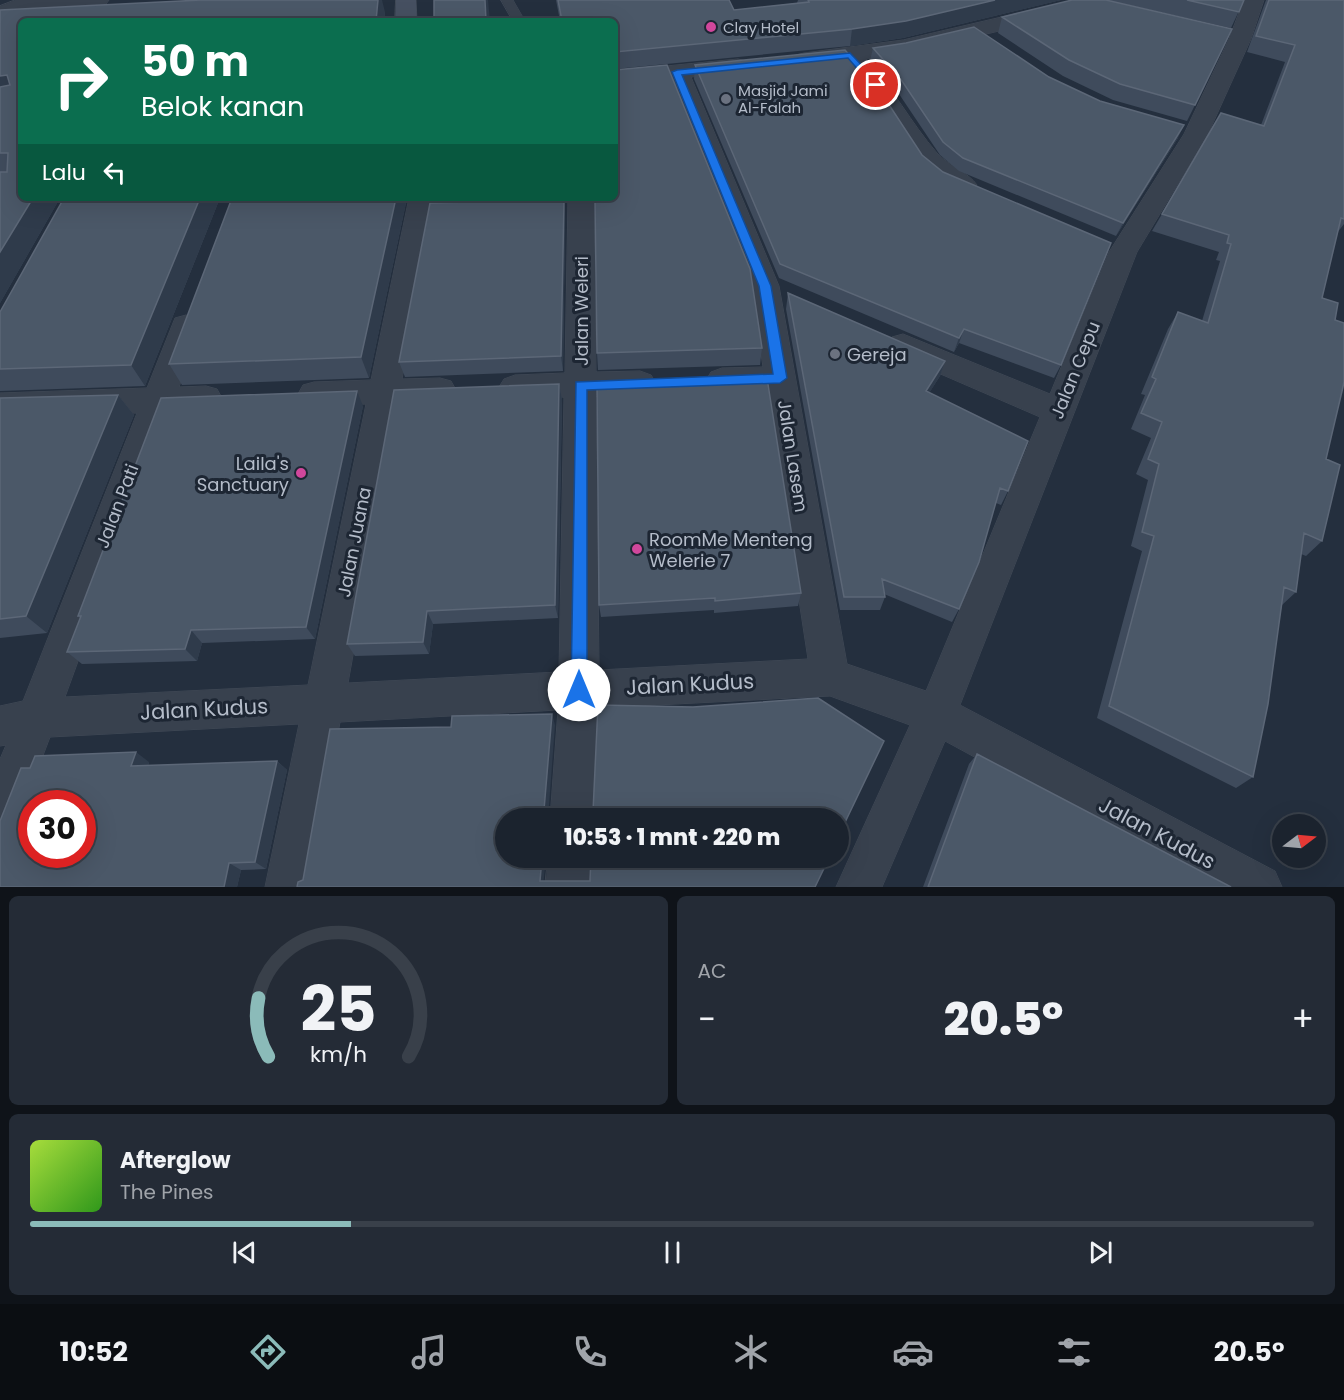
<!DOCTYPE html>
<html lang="id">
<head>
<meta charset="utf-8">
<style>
  body { margin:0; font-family:Poppins,sans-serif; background:#242b36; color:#f1f3f6; height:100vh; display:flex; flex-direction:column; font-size:22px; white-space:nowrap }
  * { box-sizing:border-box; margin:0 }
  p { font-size:20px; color:#a0a4aa }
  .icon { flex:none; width:33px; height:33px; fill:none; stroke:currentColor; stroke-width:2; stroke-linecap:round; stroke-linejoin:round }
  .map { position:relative; height:887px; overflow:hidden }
  .panel { display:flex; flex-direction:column; gap:9px; padding:9px; background:#0f1319; flex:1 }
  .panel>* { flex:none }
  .guide { position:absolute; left:18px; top:18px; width:600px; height:183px; border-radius:9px; box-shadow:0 6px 24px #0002,0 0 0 2px #39404a; background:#0b6e4f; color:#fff; overflow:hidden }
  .needle { width:39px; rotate:74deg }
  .fabs { position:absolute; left:1272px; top:814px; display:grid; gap:12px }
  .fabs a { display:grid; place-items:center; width:54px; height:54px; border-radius:50%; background:#1b232e; box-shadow:0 6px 24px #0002,0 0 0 2px #39404a; font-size:30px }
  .speed { position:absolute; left:18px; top:790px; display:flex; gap:12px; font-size:30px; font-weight:700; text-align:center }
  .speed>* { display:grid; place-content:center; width:78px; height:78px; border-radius:50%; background:#1b232e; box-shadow:0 6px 24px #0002,0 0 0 2px #39404a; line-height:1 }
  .speed .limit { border:9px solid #d22; background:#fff; color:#111 }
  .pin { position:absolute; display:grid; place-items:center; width:51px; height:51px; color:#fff; margin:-26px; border:3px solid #fff; border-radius:50%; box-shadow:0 2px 6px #0007 }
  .me { position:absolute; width:66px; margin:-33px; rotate:0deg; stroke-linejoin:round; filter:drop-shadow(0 0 4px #0008) }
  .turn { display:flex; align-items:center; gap:21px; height:126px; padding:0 24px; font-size:27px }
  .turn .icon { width:78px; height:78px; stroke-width:2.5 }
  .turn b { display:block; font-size:42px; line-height:51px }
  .then { display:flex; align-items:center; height:57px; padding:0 24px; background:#0003; gap:12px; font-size:22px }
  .big { font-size:45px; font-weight:800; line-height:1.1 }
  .panel .tile { flex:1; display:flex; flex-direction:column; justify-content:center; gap:9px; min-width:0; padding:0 21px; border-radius:9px; background:#242b36 }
  .panel .dial { align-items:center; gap:0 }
  .dial svg { height:156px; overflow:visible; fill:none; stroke:#39404a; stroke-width:7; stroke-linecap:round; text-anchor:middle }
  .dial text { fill:#f1f3f6; stroke:none }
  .song { display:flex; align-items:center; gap:18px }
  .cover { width:72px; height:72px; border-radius:9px; background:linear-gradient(135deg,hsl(80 70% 55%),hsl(110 70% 35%)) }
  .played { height:6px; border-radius:3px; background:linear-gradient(90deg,#8bbbb9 25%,#39404a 25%) }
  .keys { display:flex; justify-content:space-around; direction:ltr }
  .heat { display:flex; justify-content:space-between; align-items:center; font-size:33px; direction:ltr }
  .panel .tiles { flex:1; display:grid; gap:9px; grid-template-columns:1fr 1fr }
  .tile:last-child { grid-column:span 2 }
  .trip { position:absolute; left:495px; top:808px; width:354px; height:60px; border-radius:30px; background:#1b232e; box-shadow:0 6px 24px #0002,0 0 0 2px #39404a; font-weight:800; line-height:60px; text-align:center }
  .dock { display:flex; height:96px; justify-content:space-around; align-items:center; background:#0b0e12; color:#a0a4aa }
  .dock .icon { width:42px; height:42px }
  .dock .on { color:#8bbbb9 }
  .dock b { font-size:27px; color:#f1f3f6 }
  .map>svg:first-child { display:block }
</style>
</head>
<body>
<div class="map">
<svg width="1344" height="887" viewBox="0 0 1344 887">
  <rect width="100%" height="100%" fill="#242f3e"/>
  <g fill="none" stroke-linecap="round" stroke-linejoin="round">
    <defs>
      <path id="lane" d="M 501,0 L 513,0 L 525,21 L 513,21 Z"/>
      <path id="street" d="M 15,0 L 109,0 L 106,4 L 99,6 L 27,10 L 0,19 L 0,6 Z
        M 1244,0 L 1264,0 L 1251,39 L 1208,134 L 1137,252 L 960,705 L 1275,871 L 1282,887 L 1214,887 L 945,741 L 882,887 L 836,887 L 910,725 L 830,696 L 598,708 L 594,819 L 550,819 L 558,710 L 340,722 L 311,887 L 265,887 L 299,724 L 50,737 L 15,829 L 0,836 L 0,759 L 6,745 L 0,746 L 0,706 L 23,701 L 137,413 L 0,417 L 0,393 L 147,388 L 175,318 L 186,315 L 197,318 L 201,326 L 179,387 L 206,386 L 217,389 L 222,398 L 217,407 L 206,410 L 169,411 L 65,697 L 308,685 L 366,404 L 314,406 L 303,403 L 298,394 L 303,385 L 314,382 L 371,380 L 409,198 L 435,198 L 402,379 L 440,378 L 451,381 L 456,390 L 451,399 L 440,402 L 398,403 L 348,683 L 559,672 L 564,397 L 515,399 L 504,395 L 499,387 L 504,379 L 515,375 L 565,373 L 568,198 L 594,198 L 596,372 L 640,371 L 651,375 L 656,383 L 651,391 L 640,395 L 596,396 L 599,670 L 808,659 L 767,390 L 722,392 L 711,388 L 706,380 L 711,372 L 722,368 L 763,367 L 751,286 L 669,80 L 615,85 L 615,71 L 738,59 L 746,61 L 749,66 L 746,71 L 691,77 L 779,286 L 847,664 L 926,691 L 1040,417 L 892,353 L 888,345 L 892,337 L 903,334 L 1050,394 L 1109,252 L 1184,134 L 1229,39 Z
        M 1045,7 L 1053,8 L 1056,13 L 1053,18 L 903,54 L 866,59 C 893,88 911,123 937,153 C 948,165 969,173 977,185 L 973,191 C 931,202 897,129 877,100 C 867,86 855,74 844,62 L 804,67 L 796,65 L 793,60 L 796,55 L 804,53 L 903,40 Z
        M 548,858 L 592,858 L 591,887 L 545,887 Z"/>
      <path id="secondary" d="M 396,0 L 416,0 L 417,21 L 395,21 Z"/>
    </defs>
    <use href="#lane" stroke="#414a57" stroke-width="1"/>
    <use href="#street" stroke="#414a57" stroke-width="1"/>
    <use href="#secondary" stroke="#414a57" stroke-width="1"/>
    <use href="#lane" fill="#38414e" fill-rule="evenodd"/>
    <use href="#street" fill="#38414e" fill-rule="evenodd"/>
    <use href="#secondary" fill="#465061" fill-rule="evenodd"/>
  </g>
  <path fill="#3f4b5c" d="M 556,0 L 729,0 L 734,10 L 797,3 L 798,0 L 1061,0 L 903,38 L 850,46 L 615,69 L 615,21 L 560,21 Z
    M 1106,0 L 1244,0 L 1231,28 Z
    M 1266,0 L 1344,0 L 1344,224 L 1337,233 L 1322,298 L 1335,320 L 1322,541 L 1306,556 L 1301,554 L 1296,592 L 1282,605 L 1253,777 L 1236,788 L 1097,718 L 1142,551 L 1131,546 L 1148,480 L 1136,474 L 1151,438 L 1131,429 L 1145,395 L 1141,394 L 1168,329 L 1178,312 L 1202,321 L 1220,261 L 1216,260 L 1219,252 L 1152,231 L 1162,214 L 1261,125 L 1285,62 L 1247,52 Z
    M 0,10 L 385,12 L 384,21 L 21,21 L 21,198 L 60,198 L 0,303 Z
    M 1002,17 L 1195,105 L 1187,121 L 1113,100 L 1063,76 L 998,33 Z
    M 873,48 L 1049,77 L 1178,138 L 1116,236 L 959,171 L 940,155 L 899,94 L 870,61 Z
    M 695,65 L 1061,365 L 1054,378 L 959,343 L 954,352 L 779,278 L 694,79 Z
    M 64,198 L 220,198 L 145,386 L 0,391 L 0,312 Z
    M 407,198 L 369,378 L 182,385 L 169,364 Z
    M 601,198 L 615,198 L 762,348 L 760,365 L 598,370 L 597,353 L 602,201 Z
    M 564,201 L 565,216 L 563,371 L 405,377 L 399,362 Z
    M 788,293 L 945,361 L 940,376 L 929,393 L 1008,491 L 1001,505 L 996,503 L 959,609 L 952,622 L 884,594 L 885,597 L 880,610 L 840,610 L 786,309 Z
    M 559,384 L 562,399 L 558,618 L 433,624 L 429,654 L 355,656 L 347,644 Z
    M 118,395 L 134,415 L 47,633 L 0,638 L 0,398 Z
    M 363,406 L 315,639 L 202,643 L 197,661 L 82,664 L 67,652 L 80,618 L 78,616 Z
    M 801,593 L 798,606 L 714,613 L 714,610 L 601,617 L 599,605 Z
    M 977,754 L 1231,887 L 923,887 L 969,764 Z
    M 277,761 L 287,770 L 266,869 L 241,870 L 237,887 L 0,887 L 149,762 L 148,766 Z"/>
  <path fill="#2f3b4b" d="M 378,0 L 382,0 L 385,12 L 384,21 L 376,21 Z
    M 485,0 L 488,0 L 490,21 L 486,21 Z
    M 995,0 L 1061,0 L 903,38 L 850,46 L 852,29 Z
    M 7,75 L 21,97 L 0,99 L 0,76 Z
    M 1184,125 L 1178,138 L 1116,236 L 1123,223 Z
    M 33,198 L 60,198 L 0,303 L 0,252 Z
    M 200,198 L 220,198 L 145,386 L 131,365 Z
    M 396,198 L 407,198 L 369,378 L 361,357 Z
    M 564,201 L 565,216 L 563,371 L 561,356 Z
    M 964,329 L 959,343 L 954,352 L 959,338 Z
    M 945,361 L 940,376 L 921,406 L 926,391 Z
    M 559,384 L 562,399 L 558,618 L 555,605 Z
    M 357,391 L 363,406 L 315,639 L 306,627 Z
    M 118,395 L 134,415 L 47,633 L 26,616 Z
    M 427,611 L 433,624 L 429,654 L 423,642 Z
    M 191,630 L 202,643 L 197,661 L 185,649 Z
    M 552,714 L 555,725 L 548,819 L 544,810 Z
    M 136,752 L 149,762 L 145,776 L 131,766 Z
    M 277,761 L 287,770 L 266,869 L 255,862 Z
    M 542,858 L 546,858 L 543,887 L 540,881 Z
    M 229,863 L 241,870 L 237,887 L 224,887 Z"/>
  <path fill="#4b5868" stroke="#5c6777" stroke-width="1.5" fill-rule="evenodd" d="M 201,0 L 378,0 L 376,21 L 21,21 L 21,198 L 33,198 L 0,252 L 0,172 L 7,172 L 8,153 L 0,153 L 0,87 L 10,85 L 7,75 L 0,76 L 0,10 Z
    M 434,0 L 485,0 L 486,21 L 434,21 Z
    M 558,0 L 729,0 L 734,10 L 809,2 L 808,0 L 995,0 L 906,21 L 852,29 L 615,52 L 615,21 L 562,21 Z
    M 1072,0 L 1106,0 L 1232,29 L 1195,105 L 1120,84 L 1069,60 L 1002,17 Z
    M 1187,0 L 1244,0 L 1239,12 Z
    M 1269,0 L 1344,0 L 1344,219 L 1341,218 L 1322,298 L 1338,303 L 1335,320 L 1344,323 L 1344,381 L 1343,387 L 1326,459 L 1340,465 L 1322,541 L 1304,533 L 1296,592 L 1284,587 L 1268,704 L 1253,777 L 1109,706 L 1154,536 L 1142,532 L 1159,464 L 1148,459 L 1162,422 L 1141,413 L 1156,379 L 1152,377 L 1178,312 L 1208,323 L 1231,244 L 1227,243 L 1229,235 L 1162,214 L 1221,113 L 1264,126 L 1295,45 L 1256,36 Z
    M 974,27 L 1049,77 L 1100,101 L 1184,125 L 1123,223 L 963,158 L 943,142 L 902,81 L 873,48 L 906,43 Z
    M 845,50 L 880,91 L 922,155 L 943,172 L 1111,243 L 1061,365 L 964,329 L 959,338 L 780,264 L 695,65 Z
    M 667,65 L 750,269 L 762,348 L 597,353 L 595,201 L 607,201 L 606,198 L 615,198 L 615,70 Z
    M 64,198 L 200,198 L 131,365 L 0,369 L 0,312 Z
    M 232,198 L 396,198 L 361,357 L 169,364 Z
    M 514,198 L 564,201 L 561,356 L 399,362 L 430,203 L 513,201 Z
    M 788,293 L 945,361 L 926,391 L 1028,441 L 1008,491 L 1000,488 L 979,562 L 959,609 L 882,579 L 885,597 L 844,597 Z
    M 767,378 L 801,593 L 715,601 L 715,598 L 599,605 L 597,383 Z
    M 559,384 L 555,605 L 427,611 L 423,642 L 347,644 L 394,390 Z
    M 357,391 L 306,627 L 191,630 L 185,649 L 67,652 L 81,616 L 78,616 L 161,398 Z
    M 118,395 L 26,616 L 0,619 L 0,398 Z
    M 818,698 L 884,741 L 838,837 L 838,819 L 506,819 L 506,858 L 542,858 L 540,881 L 590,881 L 591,858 L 829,858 L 815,887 L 297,887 L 298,882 L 303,880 L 330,729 L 451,727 L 452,716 L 552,714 L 544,810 L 547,812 L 593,812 L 598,705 L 693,707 Z
    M 136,752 L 131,766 L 277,761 L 255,862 L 229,863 L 224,887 L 0,887 L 0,821 L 21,768 L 30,768 L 35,756 ZM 32,804 L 82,804 L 82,855 L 32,855 Z
    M 977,754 L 1231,887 L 928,887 Z"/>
  <path fill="#1a73e8" stroke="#114b97" stroke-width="1.5" d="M 850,53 L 879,83 L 879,87 L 873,87 L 848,58 L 682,75 L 771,286 L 787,378 L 780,383 L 587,390 L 587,690 L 585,695 L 579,698 L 573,695 L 571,690 L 576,382 L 773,374 L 759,286 L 672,72 L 677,70 Z"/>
  <g fill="#d1479c" stroke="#1d2633" stroke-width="2">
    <circle cx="711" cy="27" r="6"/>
    <circle cx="301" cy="473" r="6"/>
    <circle cx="637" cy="549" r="6"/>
  </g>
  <g fill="#6b7280" stroke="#1d2633" stroke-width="2">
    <circle cx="726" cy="99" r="6"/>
    <circle cx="835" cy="354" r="6"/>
  </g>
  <g text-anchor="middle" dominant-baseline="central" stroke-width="6" stroke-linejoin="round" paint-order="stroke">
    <g font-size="15" fill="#b4bcc9" stroke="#1d2633" text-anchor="start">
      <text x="723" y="27">Clay Hotel</text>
      <text x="738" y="90">Masjid Jami<tspan x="738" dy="17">Al-Falah</tspan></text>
    </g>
    <g font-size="18" fill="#b4bcc9" stroke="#1d2633">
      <text transform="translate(581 311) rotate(-90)">Jalan Weleri</text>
      <text transform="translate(1075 370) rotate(-68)">Jalan Cepu</text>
      <text transform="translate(793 456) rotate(81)">Jalan Lasem</text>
      <text transform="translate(117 506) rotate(-69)">Jalan Pati</text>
      <text transform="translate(354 542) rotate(-79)">Jalan Juana</text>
    </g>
    <g font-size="18" fill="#b4bcc9" stroke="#1d2633" text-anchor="start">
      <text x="847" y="354">Gereja</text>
      <text x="289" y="463" text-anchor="end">Laila's<tspan x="289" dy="21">Sanctuary</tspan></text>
      <text x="649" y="539">RoomMe Menteng<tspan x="649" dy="21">Welerie 7</tspan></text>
    </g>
    <g font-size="21" fill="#b4bcc9" stroke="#1d2633">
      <text transform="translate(690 684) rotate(-3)">Jalan Kudus</text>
      <text transform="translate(204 709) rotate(-3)">Jalan Kudus</text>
      <text transform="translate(1157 833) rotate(28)">Jalan Kudus</text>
    </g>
  </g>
</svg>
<div class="fabs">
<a><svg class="needle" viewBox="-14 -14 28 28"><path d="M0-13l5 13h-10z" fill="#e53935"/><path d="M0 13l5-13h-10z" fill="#a0a4aa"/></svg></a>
</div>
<div class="speed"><div class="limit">30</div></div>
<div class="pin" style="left:876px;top:85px;background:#d93025"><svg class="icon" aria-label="arrive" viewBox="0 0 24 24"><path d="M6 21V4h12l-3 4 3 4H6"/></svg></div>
<svg class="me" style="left:579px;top:690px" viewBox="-20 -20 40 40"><circle r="19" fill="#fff"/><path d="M0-13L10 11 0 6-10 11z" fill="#1a73e8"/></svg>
<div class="trip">10:53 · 1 mnt · 220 m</div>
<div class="guide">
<div class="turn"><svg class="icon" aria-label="right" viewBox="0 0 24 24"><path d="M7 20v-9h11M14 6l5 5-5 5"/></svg><div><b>50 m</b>Belok kanan</div></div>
<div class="then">Lalu<svg class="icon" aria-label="left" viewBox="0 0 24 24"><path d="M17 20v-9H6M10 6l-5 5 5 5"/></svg></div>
</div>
</div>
<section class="panel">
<div class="tiles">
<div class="tile dial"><svg viewBox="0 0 100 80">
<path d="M14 69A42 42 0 1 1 86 69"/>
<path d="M14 69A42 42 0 0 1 9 39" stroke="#8bbbb9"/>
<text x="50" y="56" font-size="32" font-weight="700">25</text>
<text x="50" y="72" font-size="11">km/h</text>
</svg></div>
<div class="tile"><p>AC</p>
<div class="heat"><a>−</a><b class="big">20.5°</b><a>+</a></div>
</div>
<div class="tile">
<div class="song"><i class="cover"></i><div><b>Afterglow</b><p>The Pines</p></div></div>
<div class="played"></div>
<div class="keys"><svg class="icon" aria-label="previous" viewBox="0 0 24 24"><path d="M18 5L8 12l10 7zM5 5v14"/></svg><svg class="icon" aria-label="pause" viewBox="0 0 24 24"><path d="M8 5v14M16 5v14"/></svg><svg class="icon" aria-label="next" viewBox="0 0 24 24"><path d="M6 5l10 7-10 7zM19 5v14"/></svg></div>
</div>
</div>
</section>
<nav class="dock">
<b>10:52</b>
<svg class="icon on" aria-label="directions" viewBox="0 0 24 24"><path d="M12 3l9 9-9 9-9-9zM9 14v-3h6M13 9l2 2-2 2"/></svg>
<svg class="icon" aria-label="music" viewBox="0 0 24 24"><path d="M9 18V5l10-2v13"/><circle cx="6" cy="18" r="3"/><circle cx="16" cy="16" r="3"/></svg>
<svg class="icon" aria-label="phone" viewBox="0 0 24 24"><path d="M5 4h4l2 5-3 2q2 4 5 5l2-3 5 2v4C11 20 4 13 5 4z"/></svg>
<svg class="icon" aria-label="climate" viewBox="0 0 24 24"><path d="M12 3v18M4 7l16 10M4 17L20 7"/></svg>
<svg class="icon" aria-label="car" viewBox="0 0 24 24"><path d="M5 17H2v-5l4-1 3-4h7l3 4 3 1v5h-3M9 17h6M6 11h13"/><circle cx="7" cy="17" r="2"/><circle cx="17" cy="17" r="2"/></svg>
<svg class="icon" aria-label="filters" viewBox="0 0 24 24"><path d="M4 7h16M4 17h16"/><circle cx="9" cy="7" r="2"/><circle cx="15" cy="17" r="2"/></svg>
<b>20.5°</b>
</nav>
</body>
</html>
